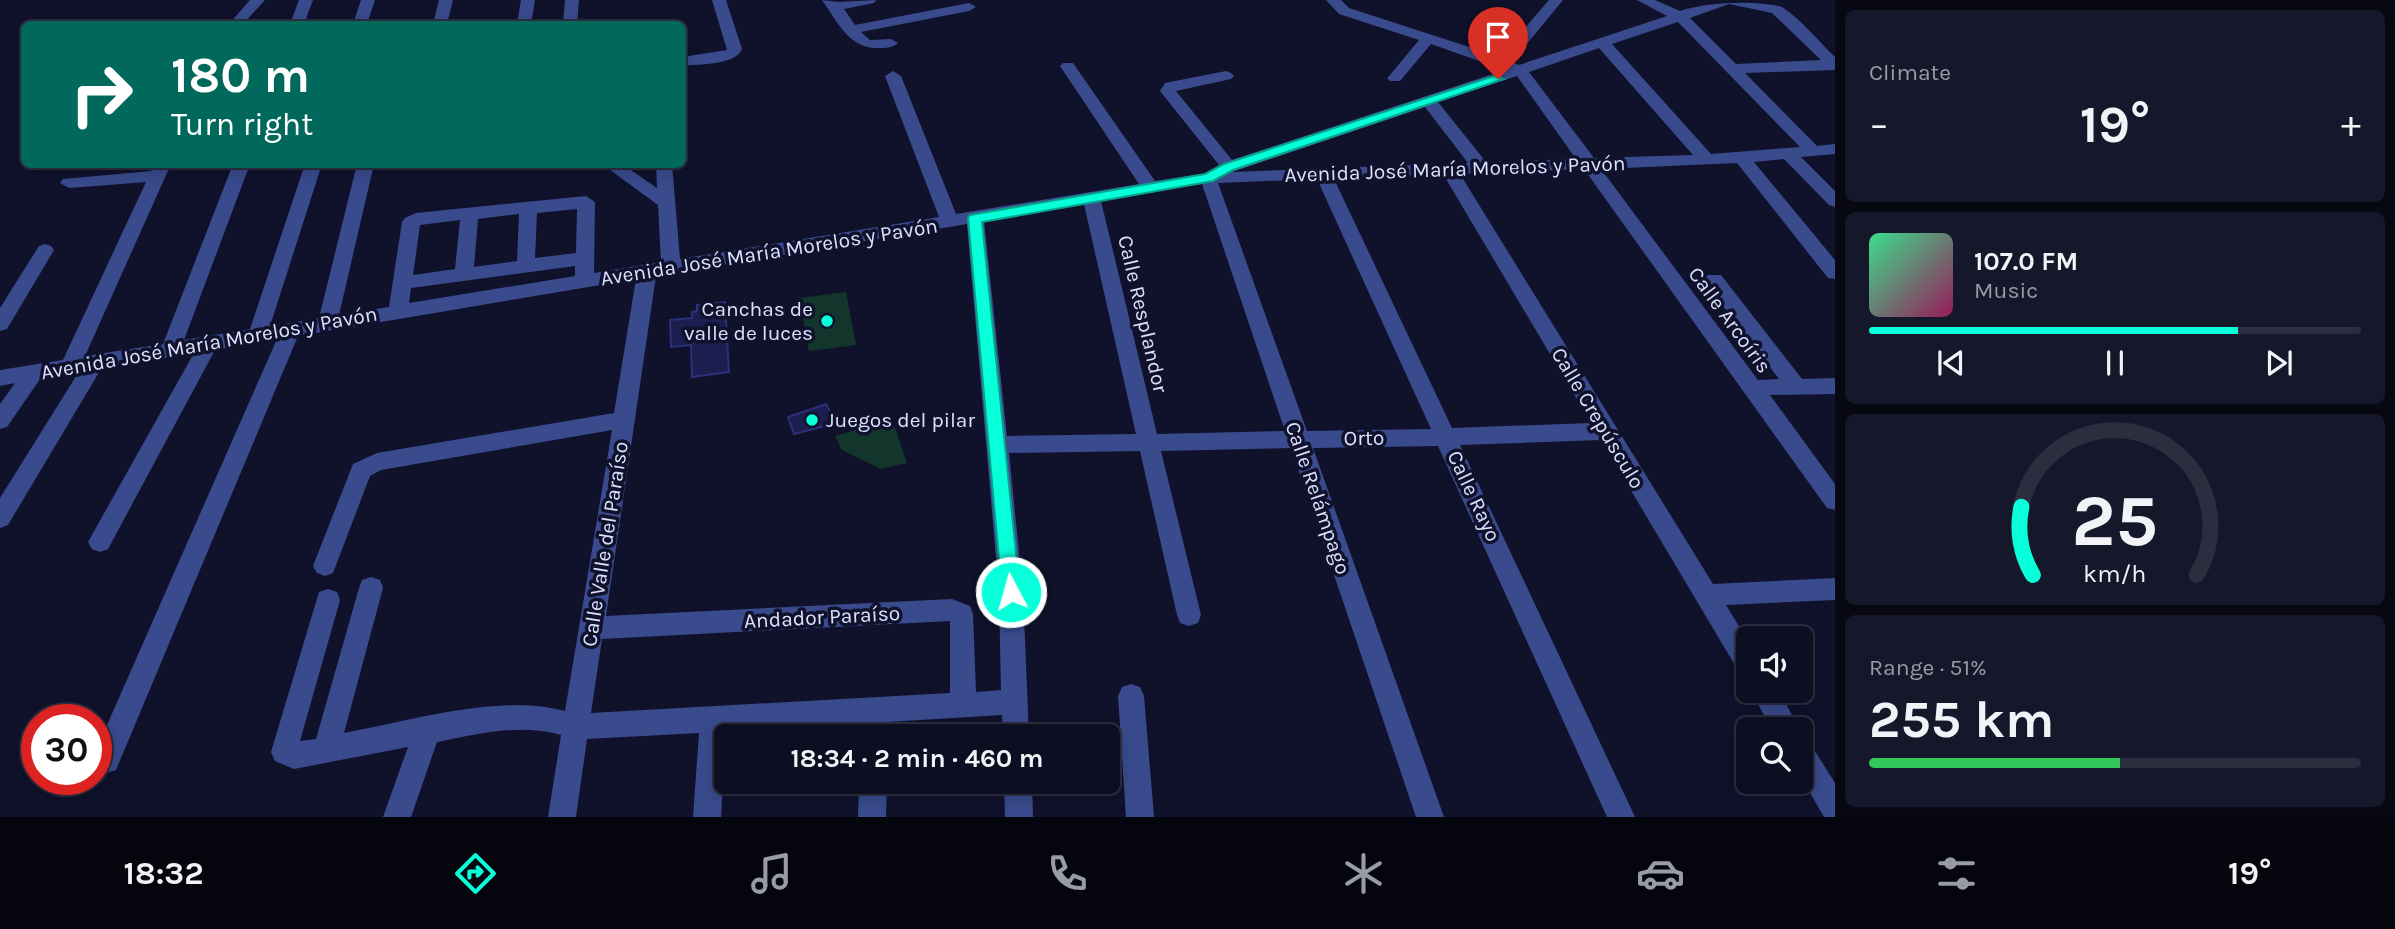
<!DOCTYPE html>
<html lang="en">
<head>
<meta charset="utf-8">
<style>
  body { margin:0; font-family:Karla,sans-serif; background:#15172a; color:#f1f3f6; height:100vh; display:flex; flex-direction:column; font-size:26px; white-space:nowrap }
  * { box-sizing:border-box; margin:0 }
  p { font-size:23px; color:#9a9ca5 }
  .icon { flex:none; width:38px; height:38px; fill:none; stroke:currentColor; stroke-width:2; stroke-linecap:round; stroke-linejoin:round }
  .map { position:relative; flex:1; overflow:hidden }
  .drawer { display:flex; flex-direction:column; gap:10px; padding:10px; background:#070812; width:560px }
  .drawer>* { flex:none }
  .banner { position:absolute; left:21px; top:21px; width:665px; height:147px; border-radius:10px; box-shadow:0 4px 18px #0003,0 0 0 2px #2c2e3f; background:#00695c; color:#fff; overflow:hidden }
  .controls { position:absolute; left:1736px; top:626px; display:grid; gap:14px }
  .controls a { display:grid; place-items:center; width:77px; height:77px; border-radius:10px; background:#0c0e21; box-shadow:0 4px 18px #0003,0 0 0 2px #2c2e3f; font-size:35px }
  .speed { position:absolute; left:21px; top:704px; display:flex; gap:14px; font-size:35px; font-weight:700; text-align:center }
  .speed>* { display:grid; place-content:center; width:91px; height:91px; border-radius:50%; background:#0c0e21; box-shadow:0 4px 18px #0003,0 0 0 2px #2c2e3f; line-height:1 }
  .speed .limit { border:10px solid #d22; background:#fff; color:#111 }
  .pin { position:absolute; display:grid; place-items:center; width:60px; height:60px; color:#fff; margin:-72px -30px; border-radius:50% 50% 50% 0; rotate:-45deg; box-shadow:0 0 7px #0007 }
  .pin .icon { rotate:45deg }
  .me { position:absolute; width:77px; margin:-38px; rotate:354deg; stroke-linejoin:round; filter:drop-shadow(0 0 5px #0008) }
  .turn { display:flex; align-items:center; gap:24px; height:147px; padding:0 35px; font-size:32px }
  .turn .icon { width:91px; height:91px; stroke-width:2.5 }
  .turn b { display:block; font-size:49px; line-height:60px }
  .big { font-size:52px; font-weight:700; line-height:1.1 }
  .drawer .card { flex:1; display:flex; flex-direction:column; justify-content:center; gap:10px; min-width:0; padding:0 24px; border-radius:10px; background:#15172a }
  .drawer .dial { align-items:center; gap:0 }
  .dial svg { height:182px; overflow:visible; fill:none; stroke:#2c2e3f; stroke-width:7; stroke-linecap:round; text-anchor:middle }
  .dial text { fill:#f1f3f6; stroke:none }
  .song { display:flex; align-items:center; gap:21px }
  .cover { width:84px; height:84px; border-radius:10px; background:linear-gradient(135deg,hsl(150 70% 55%),hsl(330 70% 35%)) }
  .played { height:7px; border-radius:4px; background:linear-gradient(90deg,#07ffd9 75%,#2c2e3f 75%) }
  .keys { display:flex; justify-content:space-around; direction:ltr }
  .heat { display:flex; justify-content:space-between; align-items:center; font-size:38px; direction:ltr }
  .charge { height:10px; border-radius:5px; background:linear-gradient(90deg,#34c759 51%,#2c2e3f 0) }
  .trip { position:absolute; left:714px; top:724px; width:406px; height:70px; border-radius:10px; background:#0c0e21; box-shadow:0 4px 18px #0003,0 0 0 2px #2c2e3f; font-weight:700; line-height:70px; text-align:center }
  .menu { display:flex; height:112px; justify-content:space-around; align-items:center; background:#05060d; color:#9a9ca5 }
  .menu .icon { width:49px; height:49px }
  .menu .active { color:#07ffd9 }
  .menu b { font-size:32px; color:#f1f3f6 }
  main { display:flex; flex:1; min-height:0 }
  .map>svg:first-child { display:block }
</style>
</head>
<body>
<main>
<div class="map">
<svg width="1835" height="817" viewBox="0 0 1835 817">
  <rect width="100%" height="100%" fill="#10122c"/>
  <path fill="#13362c" d="M 846,292 L 856,345 L 809,351 L 799,298 Z
    M 892,419 L 907,463 L 881,469 L 842,450 L 835,436 Z"/>
  <path fill="#1b1e4e" stroke="#2c307b" stroke-width="2" d="M 725,302 L 729,372 L 692,377 L 691,345 L 671,347 L 670,320 L 692,318 L 692,312 L 697,311 L 697,305 Z
    M 826,404 L 836,423 L 794,434 L 788,417 Z"/>
  <g fill="none" stroke-linecap="round" stroke-linejoin="round">
    <path fill="#394b8d" fill-rule="evenodd" d="M 250,0 L 265,0 L 243,24 L 229,24 Z
      M 299,0 L 313,0 L 304,24 L 290,24 Z
      M 361,0 L 375,0 L 367,24 L 353,24 Z
      M 439,0 L 453,0 L 447,24 L 433,24 Z
      M 521,0 L 535,0 L 531,24 L 517,24 Z
      M 565,0 L 579,0 L 577,24 L 563,24 Z
      M 712,0 L 726,0 L 742,49 C 736,65 699,64 682,66 L 682,57 L 727,50 Z
      M 822,0 L 838,2 L 876,0 L 874,3 L 844,9 L 855,25 L 969,3 L 976,7 L 969,11 L 861,32 L 870,40 L 891,39 L 898,43 C 892,48 886,48 878,48 C 849,49 837,21 822,0 Z
      M 1326,0 L 1341,0 L 1349,8 L 1500,57 L 1549,0 L 1563,0 L 1512,62 L 1519,65 L 1667,16 L 1637,0 L 1655,0 L 1680,11 C 1707,2 1756,0 1782,7 C 1802,20 1818,41 1835,57 L 1835,70 L 1745,73 L 1817,146 L 1835,144 L 1835,154 L 1801,157 L 1835,191 L 1835,207 L 1829,205 L 1784,159 L 1754,162 L 1835,260 L 1835,279 L 1828,278 L 1737,163 L 1601,169 L 1758,380 L 1779,379 L 1707,285 L 1705,280 L 1707,275 L 1721,275 L 1802,379 L 1835,378 L 1835,394 L 1770,395 L 1835,484 L 1835,510 L 1827,508 L 1584,169 L 1460,174 L 1713,584 L 1835,578 L 1835,600 L 1726,605 L 1748,641 L 1748,676 L 1739,672 L 1601,440 L 1460,445 L 1635,817 L 1607,817 L 1438,446 L 1313,448 L 1444,817 L 1416,817 L 1291,448 L 1161,451 L 1201,615 L 1198,623 L 1189,626 L 1180,623 L 1177,615 L 1140,451 L 1009,453 L 1023,592 L 1029,737 L 1003,737 L 1002,715 L 888,722 L 887,737 L 861,737 L 861,723 L 726,731 L 721,817 L 693,817 L 699,733 L 587,739 L 576,817 L 548,817 L 561,735 C 520,723 478,734 437,742 L 411,817 L 383,817 L 408,747 L 294,769 L 275,761 L 271,752 L 319,592 L 328,589 L 337,592 L 340,600 L 300,741 L 316,739 L 359,588 L 362,580 L 371,577 L 380,580 L 383,588 L 344,733 C 409,721 502,693 565,711 L 612,430 L 381,470 L 370,476 L 333,573 L 325,576 L 317,573 L 313,566 L 353,464 L 377,453 L 614,413 L 636,279 L 298,336 L 116,770 L 106,773 L 96,770 L 96,750 L 277,339 L 215,350 L 108,549 L 100,552 L 92,549 L 88,542 L 194,353 L 101,369 L 8,525 L 0,528 L 0,498 L 78,373 L 40,379 L 7,427 L 0,429 L 0,404 L 15,383 L 0,386 L 0,370 L 63,360 L 146,182 L 69,188 L 60,183 L 63,179 L 151,171 L 154,164 L 171,164 L 85,356 L 163,344 L 233,164 L 250,164 L 184,340 L 250,329 L 305,164 L 322,164 L 270,326 L 319,318 L 357,164 L 374,164 L 339,315 L 389,307 L 402,222 L 405,218 L 416,213 L 586,196 L 595,202 L 594,273 L 661,262 L 658,205 L 602,164 L 622,164 L 657,188 L 656,164 L 672,164 L 680,259 L 939,217 L 885,76 L 893,71 L 901,76 L 956,214 L 1139,184 L 1060,66 L 1063,63 L 1073,63 L 1155,181 L 1208,173 L 1219,165 L 1160,91 L 1165,83 L 1226,71 L 1231,73 L 1234,76 L 1231,79 L 1176,91 L 1232,160 L 1505,70 L 1431,44 L 1400,81 L 1390,81 L 1387,78 L 1390,75 L 1419,40 L 1339,14 ZM 1729,4 L 1772,13 L 1821,60 L 1736,64 L 1690,18 ZM 1678,22 L 1800,147 L 1711,154 L 1612,44 ZM 1599,48 L 1693,155 L 1594,158 L 1529,72 ZM 1517,76 L 1576,159 L 1486,162 L 1438,102 ZM 1425,107 L 1468,163 L 1233,172 L 1235,171 ZM 1443,174 L 1591,423 L 1452,428 L 1334,179 ZM 1317,179 L 1431,429 L 1307,431 L 1218,183 ZM 1202,184 L 1285,431 L 1157,434 L 1101,201 ZM 1084,204 L 1136,434 L 1007,436 L 984,221 ZM 577,209 L 576,253 L 535,258 L 537,213 ZM 519,214 L 517,261 L 474,267 L 478,219 ZM 460,220 L 455,269 L 413,275 L 420,225 ZM 967,224 L 999,592 L 1001,690 L 976,692 L 973,614 L 970,606 L 952,599 L 606,616 L 656,276 ZM 575,266 L 575,276 L 409,303 L 411,288 ZM 950,621 L 950,693 L 591,713 L 602,639 Z
      M 45,244 L 51,246 L 54,250 L 7,329 L 0,331 L 0,308 L 39,246 Z
      M 1131,684 L 1140,687 L 1144,696 L 1154,817 L 1126,817 L 1118,696 L 1122,687 Z
      M 1751,691 L 1779,691 L 1800,730 L 1772,730 Z
      M 1801,739 L 1810,743 L 1835,783 L 1835,817 L 1824,817 L 1801,777 Z
      M 859,782 L 887,782 L 886,817 L 858,817 Z
      M 1004,782 L 1032,782 L 1033,817 L 1005,817 Z"/>
  </g>
  <path fill="#07ffd9" stroke="#05a68d" stroke-width="2" d="M 1494,76 L 1504,79 L 1233,170 L 1213,181 L 982,222 L 1020,592 L 1018,597 L 1011,600 L 1005,597 L 1002,592 L 968,218 L 970,215 L 1205,174 L 1224,164 Z"/>
  <g fill="#07ffd9" stroke="#10122c" stroke-width="2.5">
    <circle cx="827" cy="321" r="7"/>
    <circle cx="812" cy="420" r="7"/>
  </g>
  <g text-anchor="middle" dominant-baseline="central" stroke-width="7" stroke-linejoin="round" paint-order="stroke">
    <g font-size="21" fill="#dbe0ff" stroke="#10122c">
      <text transform="translate(1455 169) rotate(-2)">Avenida José María Morelos y Pavón</text>
      <text transform="translate(769 252) rotate(-9)">Avenida José María Morelos y Pavón</text>
      <text transform="translate(1143 314) rotate(77)">Calle Resplandor</text>
      <text transform="translate(1730 320) rotate(54)">Calle Arcoíris</text>
      <text transform="translate(209 343) rotate(-10)">Avenida José María Morelos y Pavón</text>
      <text transform="translate(1598 418) rotate(59)">Calle Crepúsculo</text>
      <text transform="translate(1364 438) rotate(-1)">Orto</text>
      <text transform="translate(1474 496) rotate(65)">Calle Rayo</text>
      <text transform="translate(1318 498) rotate(71)">Calle Relámpago</text>
      <text transform="translate(605 544) rotate(-81)">Calle Valle del Paraíso</text>
      <text transform="translate(822 617) rotate(-3)">Andador Paraíso</text>
    </g>
    <g font-size="21" fill="#dbe0ff" stroke="#10122c" text-anchor="end">
      <text x="813" y="309">Canchas de<tspan x="813" dy="24">valle de luces</tspan></text>
      <text x="826" y="420" text-anchor="start">Juegos del pilar</text>
    </g>
  </g>
</svg>
<div class="controls">
<a><svg class="icon" aria-label="sound" viewBox="0 0 24 24"><path d="M4 9h4l5-4v14l-5-4H4zM17 9q2 3 0 6"/></svg></a>
<a><svg class="icon" aria-label="search" viewBox="0 0 24 24"><circle cx="10" cy="10" r="6"/><path d="M15 15l6 6"/></svg></a>
</div>
<div class="speed"><div class="limit">30</div></div>
<div class="pin" style="left:1498px;top:79px;background:#d93025"><svg class="icon" aria-label="arrive" viewBox="0 0 24 24"><path d="M6 21V4h12l-3 4 3 4H6"/></svg></div>
<svg class="me" style="left:1011px;top:592px" viewBox="-20 -20 40 40"><circle r="17" fill="#07ffd9" stroke="#fff" stroke-width="3"/><path d="M0-11L8 9 0 5-8 9z" fill="#fff"/></svg>
<div class="trip">18:34 · 2 min · 460 m</div>
<div class="banner">
<div class="turn"><svg class="icon" aria-label="right" viewBox="0 0 24 24"><path d="M7 20v-9h11M14 6l5 5-5 5"/></svg><div><b>180 m</b>Turn right</div></div>
</div>
</div>
<section class="drawer">
<div class="card"><p>Climate</p>
<div class="heat"><a>−</a><b class="big">19°</b><a>+</a></div>
</div>
<div class="card">
<div class="song"><i class="cover"></i><div><b>107.0 FM</b><p>Music</p></div></div>
<div class="played"></div>
<div class="keys"><svg class="icon" aria-label="previous" viewBox="0 0 24 24"><path d="M18 5L8 12l10 7zM5 5v14"/></svg><svg class="icon" aria-label="pause" viewBox="0 0 24 24"><path d="M8 5v14M16 5v14"/></svg><svg class="icon" aria-label="next" viewBox="0 0 24 24"><path d="M6 5l10 7-10 7zM19 5v14"/></svg></div>
</div>
<div class="card dial"><svg viewBox="0 0 100 80">
<path d="M14 69A42 42 0 1 1 86 69"/>
<path d="M14 69A42 42 0 0 1 9 39" stroke="#07ffd9"/>
<text x="50" y="56" font-size="32" font-weight="700">25</text>
<text x="50" y="72" font-size="11">km/h</text>
</svg></div>
<div class="card"><p>Range · 51%</p><b class="big">255 km</b><div class="charge"></div></div>
</section>
</main>
<nav class="menu">
<b>18:32</b>
<svg class="icon active" aria-label="directions" viewBox="0 0 24 24"><path d="M12 3l9 9-9 9-9-9zM9 14v-3h6M13 9l2 2-2 2"/></svg>
<svg class="icon" aria-label="music" viewBox="0 0 24 24"><path d="M9 18V5l10-2v13"/><circle cx="6" cy="18" r="3"/><circle cx="16" cy="16" r="3"/></svg>
<svg class="icon" aria-label="phone" viewBox="0 0 24 24"><path d="M5 4h4l2 5-3 2q2 4 5 5l2-3 5 2v4C11 20 4 13 5 4z"/></svg>
<svg class="icon" aria-label="climate" viewBox="0 0 24 24"><path d="M12 3v18M4 7l16 10M4 17L20 7"/></svg>
<svg class="icon" aria-label="car" viewBox="0 0 24 24"><path d="M5 17H2v-5l4-1 3-4h7l3 4 3 1v5h-3M9 17h6M6 11h13"/><circle cx="7" cy="17" r="2"/><circle cx="17" cy="17" r="2"/></svg>
<svg class="icon" aria-label="filters" viewBox="0 0 24 24"><path d="M4 7h16M4 17h16"/><circle cx="9" cy="7" r="2"/><circle cx="15" cy="17" r="2"/></svg>
<b>19°</b>
</nav>
</body>
</html>
